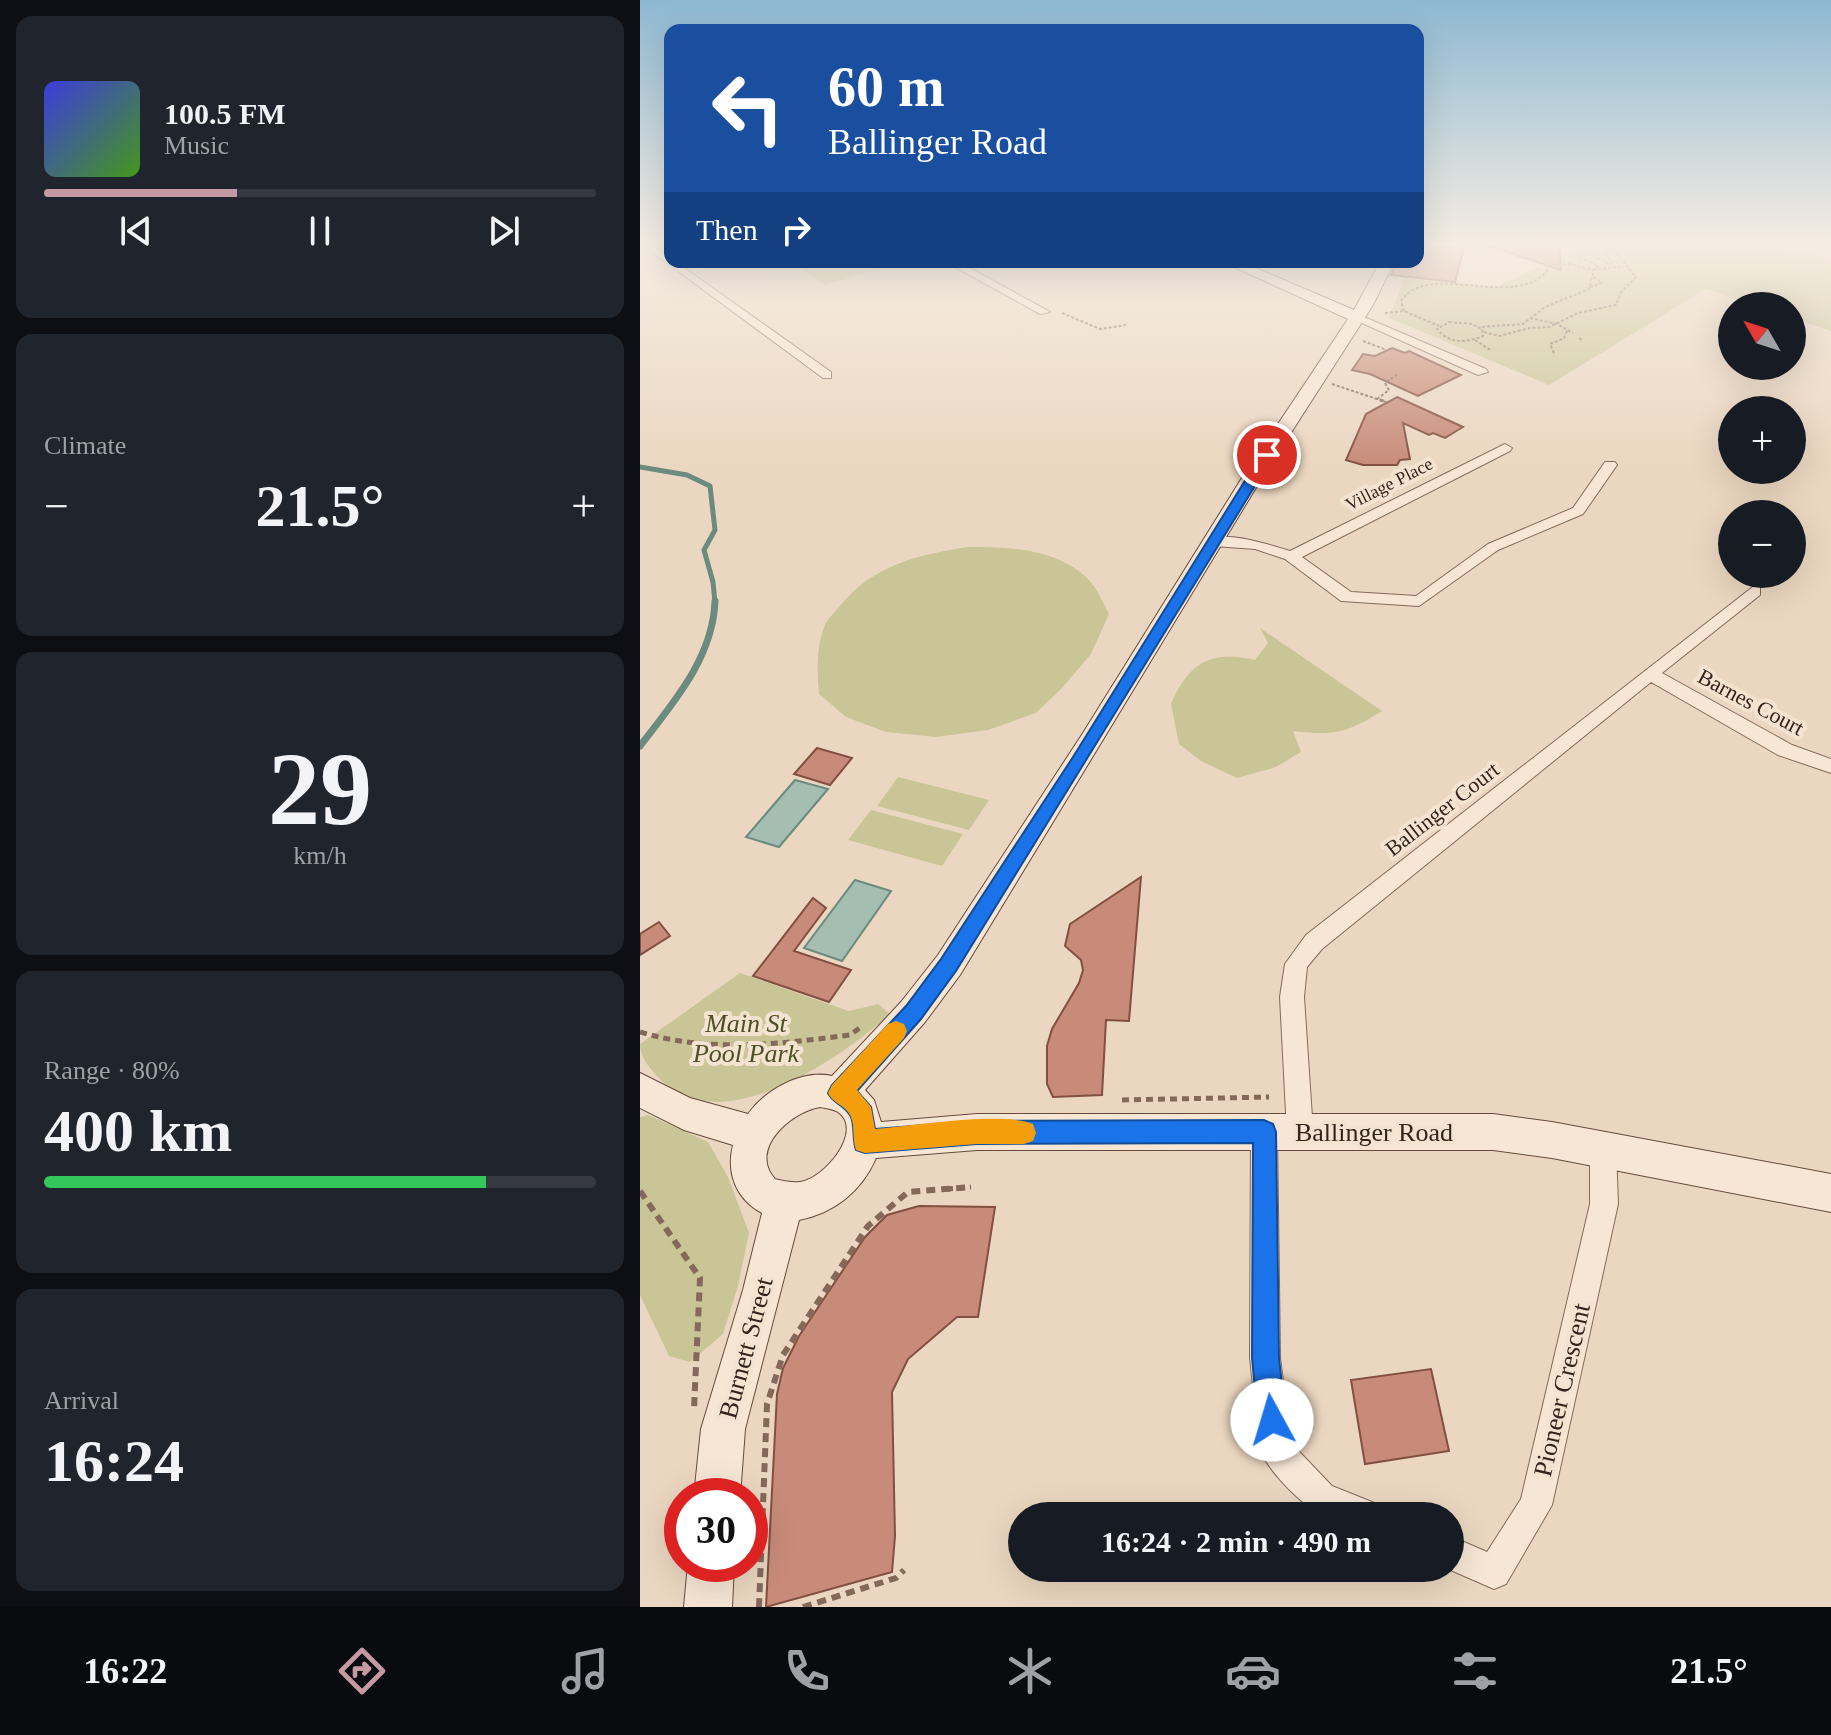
<!DOCTYPE html>
<html lang="en">
<head>
<meta charset="utf-8">
<style>
  body { margin:0; font-family:"Times New Roman",serif; background:#20242c; color:#f1f3f6; height:100vh; display:flex; flex-direction:column; font-size:30px; white-space:nowrap }
  * { box-sizing:border-box; margin:0 }
  p { font-size:26px; color:#9ea1a6 }
  .icon { flex:none; width:44px; height:44px; fill:none; stroke:currentColor; stroke-width:2; stroke-linecap:round; stroke-linejoin:round }
  .map { position:relative; flex:1; overflow:hidden }
  .sheet { display:flex; flex-direction:column; gap:16px; padding:16px; background:#0d0f14; width:640px }
  .sheet>* { flex:none }
  .top-card { position:absolute; left:24px; top:24px; width:760px; height:244px; border-radius:16px; box-shadow:0 8px 32px #0002; background:#1a4fa0; color:#fff; overflow:hidden }
  .needle { width:52px; rotate:309deg }
  .tools { position:absolute; left:1078px; top:292px; display:grid; gap:16px }
  .tools a { display:grid; place-items:center; width:88px; height:88px; border-radius:50%; background:#171b24; box-shadow:0 8px 32px #0002; font-size:40px }
  .speed { position:absolute; left:24px; top:1478px; display:flex; gap:16px; font-size:40px; font-weight:700; text-align:center }
  .speed>* { display:grid; place-content:center; width:104px; height:104px; border-radius:50%; background:#171b24; box-shadow:0 8px 32px #0002; line-height:1 }
  .speed .limit { border:12px solid #d22; background:#fff; color:#111 }
  .pin { position:absolute; display:grid; place-items:center; width:68px; height:68px; color:#fff; margin:-34px; border:4px solid #fff; border-radius:50%; box-shadow:0 2px 8px #0007 }
  .me { position:absolute; width:88px; margin:-44px; rotate:354deg; stroke-linejoin:round; filter:drop-shadow(0 0 6px #0008) }
  .turn { display:flex; align-items:center; gap:28px; height:168px; padding:0 32px; font-size:36px }
  .turn .icon { width:104px; height:104px; stroke-width:2.5 }
  .turn b { display:block; font-size:56px; line-height:68px }
  .then { display:flex; align-items:center; height:76px; padding:0 32px; background:#0003; gap:16px; font-size:30px }
  .big { font-size:60px; font-weight:600; line-height:1.1 }
  .sheet .widget { flex:1; display:flex; flex-direction:column; justify-content:center; gap:12px; min-width:0; padding:0 28px; border-radius:16px; background:#20242c }
  .sheet .dial { align-items:center; gap:0 }
  .dial b { font-size:104px; line-height:1 }
  .song { display:flex; align-items:center; gap:24px }
  .cover { width:96px; height:96px; border-radius:12px; background:linear-gradient(135deg,hsl(240 70% 55%),hsl(100 70% 35%)) }
  .played { height:8px; border-radius:4px; background:linear-gradient(90deg,#c59aa4 35%,#363941 35%) }
  .keys { display:flex; justify-content:space-around; direction:ltr }
  .heat { display:flex; justify-content:space-between; align-items:center; font-size:44px; direction:ltr }
  .charge { height:12px; border-radius:6px; background:linear-gradient(90deg,#34c759 80%,#363941 0) }
  .trip { position:absolute; left:368px; top:1502px; width:456px; height:80px; border-radius:40px; background:#171b24; box-shadow:0 8px 32px #0002; font-weight:600; line-height:80px; text-align:center }
  .dock { display:flex; height:128px; justify-content:space-around; align-items:center; background:#090b0e; color:#9ea1a6 }
  .dock .icon { width:56px; height:56px }
  .dock .selected { color:#c59aa4 }
  .dock b { font-size:36px; color:#f1f3f6 }
  main { display:flex; flex:1; min-height:0 }
  .map>svg:first-child { display:block }
</style>
</head>
<body>
<main>
<section class="sheet">
<div class="widget">
<div class="song"><i class="cover"></i><div><b>100.5 FM</b><p>Music</p></div></div>
<div class="played"></div>
<div class="keys"><svg class="icon" aria-label="previous" viewBox="0 0 24 24"><path d="M18 5L8 12l10 7zM5 5v14"/></svg><svg class="icon" aria-label="pause" viewBox="0 0 24 24"><path d="M8 5v14M16 5v14"/></svg><svg class="icon" aria-label="next" viewBox="0 0 24 24"><path d="M6 5l10 7-10 7zM19 5v14"/></svg></div>
</div>
<div class="widget"><p>Climate</p>
<div class="heat"><a>−</a><b class="big">21.5°</b><a>+</a></div>
</div>
<div class="widget dial"><b>29</b><p>km/h</p></div>
<div class="widget"><p>Range · 80%</p><b class="big">400 km</b><div class="charge"></div></div>
<div class="widget"><p>Arrival</p><b class="big">16:24</b></div>
</section>
<div class="map">
<svg width="1191" height="1607" viewBox="0 0 1191 1607">
  <rect width="100%" height="100%" fill="#ebd7c1"/>
  <path fill="#c9c596" d="M 948,243 L 1126,243 L 1191,261 L 1191,331 L 1152,318 L 1152,306 L 1116,306 L 1066,289 L 909,385 L 749,318 L 764,278 L 856,287 Z
    M 150,262 L 261,262 L 185,285 Z
    M 327,547 C 367,547 414,548 446,577 C 456,586 463,602 469,614 L 451,654 L 422,688 L 396,713 L 348,730 L 296,737 L 246,732 L 206,717 L 179,694 C 177,671 176,646 185,625 C 188,618 195,612 200,606 C 233,565 278,555 327,547 Z
    M 620,628 L 742,711 C 707,733 695,736 653,731 L 661,752 L 636,767 L 597,778 L 561,761 L 539,744 L 531,704 C 548,663 572,649 615,660 L 628,643 Z
    M 258,777 L 349,800 L 329,830 L 237,806 Z
    M 231,810 L 323,834 L 302,866 L 208,840 Z
    M 100,973 L 209,1011 L 238,1004 L 250,1014 C 202,1057 82,1142 21,1080 C 11,1070 0,1058 0,1044 Z
    M 8,1115 L 68,1142 L 88,1177 L 109,1233 L 98,1286 L 83,1334 L 50,1362 L 29,1356 L 0,1295 L 0,1117 Z"/>
  <path fill="#a4beb1" stroke="#6b8b7e" stroke-width="2" d="M 155,780 L 188,789 L 139,847 L 106,837 Z
    M 215,880 L 251,891 L 202,961 L 164,948 Z"/>
  <g fill="none" stroke-linecap="round" stroke-linejoin="round">
    <path stroke="#6b8b7e" stroke-width="5" d="M 0,467 L 47,475 L 70,486 L 75,530 L 64,550 L 73,582 L 75,603"/>
    <path stroke="#6b8b7e" stroke-width="7" d="M 0,746 C 33,703 73,658 75,601"/>
  </g>
  <path fill="#c88b79" stroke="#824f41" stroke-width="2" d="M 778,243 L 825,243 L 815,282 L 751,275 L 757,262 L 778,262 Z
    M 849,243 L 919,243 L 921,270 L 849,246 Z
    M 752,348 L 765,353 L 769,351 L 821,375 L 778,396 L 730,374 L 712,370 L 723,354 L 735,356 Z
    M 757,397 L 823,427 L 805,438 L 793,433 L 789,435 L 763,423 L 770,459 L 760,460 L 757,465 L 723,465 L 706,460 L 726,414 Z
    M 177,748 L 212,758 L 190,785 L 154,774 Z
    M 501,877 L 489,1021 L 466,1020 L 462,1095 L 413,1097 L 407,1084 L 407,1046 L 412,1029 L 439,983 L 443,970 L 441,960 L 425,946 L 430,924 Z
    M 173,898 L 186,908 L 154,951 L 211,970 L 189,1002 L 113,976 Z
    M 19,922 L 30,936 L 0,955 L 0,934 Z
    M 279,1206 L 355,1207 L 338,1317 L 317,1317 L 268,1359 L 252,1392 L 255,1536 L 252,1572 L 126,1607 L 137,1394 L 143,1368 L 159,1336 L 225,1237 L 247,1215 Z
    M 791,1369 L 809,1451 L 725,1464 L 711,1380 Z"/>
  <g fill="none" stroke-linecap="round" stroke-linejoin="round">
    <defs>
      <path id="street" d="M 0,243 L 9,243 L 30,258 L 30,262 L 36,262 L 191,372 L 191,378 L 183,378 Z
        M 306,262 L 319,262 L 410,312 L 400,314 Z
        M 717,314 L 846,369 L 848,372 L 838,375 L 713,319 L 713,315 Z
        M 865,444 L 872,448 L 870,451 L 662,557 L 711,592 L 776,596 L 848,544 L 933,508 L 965,462 L 975,462 L 977,465 L 943,514 L 858,550 L 779,606 L 701,601 L 645,559 L 615,549 L 574,546 L 566,541 C 582,529 631,545 650,551 Z
        M 1114,586 L 1120,587 L 1120,595 L 1022,673 L 1152,745 L 1191,759 L 1191,773 L 1138,755 L 1011,682 L 682,949 L 667,967 L 664,997 L 673,1132 L 669,1141 L 660,1145 L 651,1141 L 647,1132 L 640,997 L 645,964 L 666,935 Z
        M 624,1119 L 633,1123 L 637,1132 L 640,1358 L 651,1443 L 692,1486 L 737,1504 L 741,1516 C 724,1516 701,1520 685,1515 C 664,1509 628,1470 620,1450 L 610,1358 L 611,1132 L 615,1123 Z
        M 963,1136 L 972,1140 L 976,1149 L 978,1204 L 912,1505 L 866,1584 L 854,1589 L 806,1568 L 810,1568 L 810,1536 L 847,1552 L 881,1499 L 950,1204 L 950,1149 L 954,1140 Z"/>
      <path id="secondary" d="M 583,262 L 602,262 L 714,310 L 740,262 L 754,262 L 733,305 L 620,481 L 320,975 L 285,1022 L 225,1090 L 234,1100 L 241,1122 L 337,1114 L 853,1114 L 912,1122 L 1191,1174 L 1191,1212 L 912,1158 L 853,1150 L 337,1150 L 236,1158 C 221,1192 194,1213 159,1220 L 105,1429 L 100,1496 L 54,1496 L 61,1429 L 103,1290 L 122,1213 C 96,1199 86,1173 93,1145 L 44,1130 L 0,1108 L 0,1073 L 50,1098 L 108,1114 C 125,1090 162,1069 192,1076 L 261,1002 L 298,955 L 443,733 L 600,481 L 708,319 ZM 180,1107 C 185,1108 193,1109 198,1112 C 225,1131 183,1180 160,1182 C 153,1183 143,1181 135,1179 C 108,1149 151,1112 180,1107 Z
        M 48,1564 L 94,1564 L 92,1607 L 44,1607 Z"/>
    </defs>
    <use href="#street" stroke="#84695a" stroke-width="2"/>
    <use href="#secondary" stroke="#664a3d" stroke-width="2"/>
    <path stroke="#84695a" stroke-width="2" stroke-dasharray="3 2" stroke-linecap="butt" d="M 968,244 L 965,253 L 972,262 L 969,264 L 950,254 L 940,253 L 940,257 L 958,266 L 954,270 L 984,266
      M 950,287 L 962,283 L 953,277
      M 764,311 L 761,301 C 787,263 858,303 898,279 C 903,276 908,269 912,265 L 929,264 L 954,270 L 949,289 L 905,307 L 883,324 L 840,327
      M 422,313 L 460,329 L 486,325
      M 745,313 L 764,311 L 799,326
      M 890,318 L 917,324 L 933,333
      M 809,322 L 832,324 L 842,329 L 843,336 C 826,343 809,344 797,329 Z
      M 844,332 L 860,336 L 889,328 L 909,327 L 938,313 L 976,305 L 981,292 L 996,277 L 968,243
      M 939,338 L 942,340
      M 835,340 L 852,351
      M 723,341 L 747,350
      M 914,353 L 910,344 L 924,338 L 928,329
      M 692,384 L 746,402
      M 737,399 L 749,390 L 745,383 L 758,374"/>
    <path stroke="#84695a" stroke-width="3" stroke-dasharray="4 3" stroke-linecap="butt" d="M 740,400 L 747,402"/>
    <path stroke="#84695a" stroke-width="5" stroke-dasharray="7 5" stroke-linecap="butt" d="M 0,1032 C 70,1053 139,1044 210,1035 L 221,1027
      M 482,1100 L 629,1097
      M 306,1189 L 331,1187"/>
    <path stroke="#84695a" stroke-width="6" stroke-dasharray="9 6" stroke-linecap="butt" d="M 0,1191 L 60,1278 L 54,1409
      M 40,1556 L 42,1534
      M 119,1607 L 127,1404 L 143,1355 L 228,1226 L 268,1192 L 331,1187
      M 163,1607 L 256,1578 L 264,1570"/>
    <use href="#street" fill="#f7e6d4" fill-rule="evenodd"/>
    <use href="#secondary" fill="#f7e6d4" fill-rule="evenodd"/>
  </g>
  <linearGradient id="sky" x2="0" y2="1"><stop stop-color="#8db8d2"/><stop offset="0.52" stop-color="#f6ede3"/><stop offset="1" stop-color="#f6ede3" stop-opacity="0"/></linearGradient>
  <rect width="1191" height="468" fill="url(#sky)"/>
  <path fill="#1a73e8" stroke="#114b97" stroke-width="2" d="M 627,451 L 634,455 L 316,971 L 281,1019 L 217,1091 L 231,1107 L 235,1129 L 337,1121 L 624,1120 L 633,1124 L 636,1132 L 639,1358 L 646,1420 L 642,1430 L 632,1434 L 622,1430 L 618,1420 L 612,1358 L 613,1143 L 337,1144 L 225,1153 L 216,1150 C 212,1139 215,1127 211,1117 C 206,1105 193,1104 188,1093 L 192,1085 L 266,1006 L 301,959 L 433,757 L 621,455 Z"/>
  <path fill="#f59e0b" d="M 256,1021 L 264,1024 L 267,1031 L 264,1038 L 217,1090 L 231,1107 L 235,1129 C 273,1126 360,1111 393,1124 L 396,1133 L 393,1141 L 384,1144 L 337,1144 L 225,1153 L 216,1150 C 212,1139 215,1127 211,1117 C 206,1105 193,1104 188,1093 L 192,1085 L 248,1024 Z"/>
  <g text-anchor="middle" dominant-baseline="central" stroke-width="8" stroke-linejoin="round" paint-order="stroke">
    <g font-size="18" fill="#34241d" stroke="#f3e3d0">
      <text transform="translate(749 484) rotate(-27)">Village Place</text>
    </g>
    <g font-size="22" fill="#34241d" stroke="#f3e3d0">
      <text transform="translate(1111 702) rotate(28)">Barnes Court</text>
      <text transform="translate(802 809) rotate(-38)">Ballinger Court</text>
    </g>
    <g font-size="26" font-style="italic" fill="#4d5025" stroke="#f3e3d0">
      <text x="106" y="1023">Main St<tspan x="106" dy="30">Pool Park</tspan></text>
    </g>
    <g font-size="26" fill="#34241d" stroke="#f3e3d0">
      <text x="734" y="1132">Ballinger Road</text>
      <text transform="translate(106 1348) rotate(-75)">Burnett Street</text>
      <text transform="translate(922 1390) rotate(-77)">Pioneer Crescent</text>
    </g>
  </g>
</svg>
<div class="tools">
<a><svg class="needle" viewBox="-14 -14 28 28"><path d="M0-13l5 13h-10z" fill="#e53935"/><path d="M0 13l5-13h-10z" fill="#9ea1a6"/></svg></a>
<a>+</a>
<a>−</a>
</div>
<div class="speed"><div class="limit">30</div></div>
<div class="pin" style="left:627px;top:455px;background:#d93025"><svg class="icon" aria-label="arrive" viewBox="0 0 24 24"><path d="M6 21V4h12l-3 4 3 4H6"/></svg></div>
<svg class="me" style="left:632px;top:1420px" viewBox="-20 -20 40 40"><circle r="19" fill="#fff"/><path d="M0-13L10 11 0 6-10 11z" fill="#1a73e8"/></svg>
<div class="trip">16:24 · 2 min · 490 m</div>
<div class="top-card">
<div class="turn"><svg class="icon" aria-label="left" viewBox="0 0 24 24"><path d="M17 20v-9H6M10 6l-5 5 5 5"/></svg><div><b>60 m</b>Ballinger Road</div></div>
<div class="then">Then<svg class="icon" aria-label="right" viewBox="0 0 24 24"><path d="M7 20v-9h11M14 6l5 5-5 5"/></svg></div>
</div>
</div>
</main>
<nav class="dock">
<b>16:22</b>
<svg class="icon selected" aria-label="directions" viewBox="0 0 24 24"><path d="M12 3l9 9-9 9-9-9zM9 14v-3h6M13 9l2 2-2 2"/></svg>
<svg class="icon" aria-label="music" viewBox="0 0 24 24"><path d="M9 18V5l10-2v13"/><circle cx="6" cy="18" r="3"/><circle cx="16" cy="16" r="3"/></svg>
<svg class="icon" aria-label="phone" viewBox="0 0 24 24"><path d="M5 4h4l2 5-3 2q2 4 5 5l2-3 5 2v4C11 20 4 13 5 4z"/></svg>
<svg class="icon" aria-label="climate" viewBox="0 0 24 24"><path d="M12 3v18M4 7l16 10M4 17L20 7"/></svg>
<svg class="icon" aria-label="car" viewBox="0 0 24 24"><path d="M5 17H2v-5l4-1 3-4h7l3 4 3 1v5h-3M9 17h6M6 11h13"/><circle cx="7" cy="17" r="2"/><circle cx="17" cy="17" r="2"/></svg>
<svg class="icon" aria-label="filters" viewBox="0 0 24 24"><path d="M4 7h16M4 17h16"/><circle cx="9" cy="7" r="2"/><circle cx="15" cy="17" r="2"/></svg>
<b>21.5°</b>
</nav>
</body>
</html>
